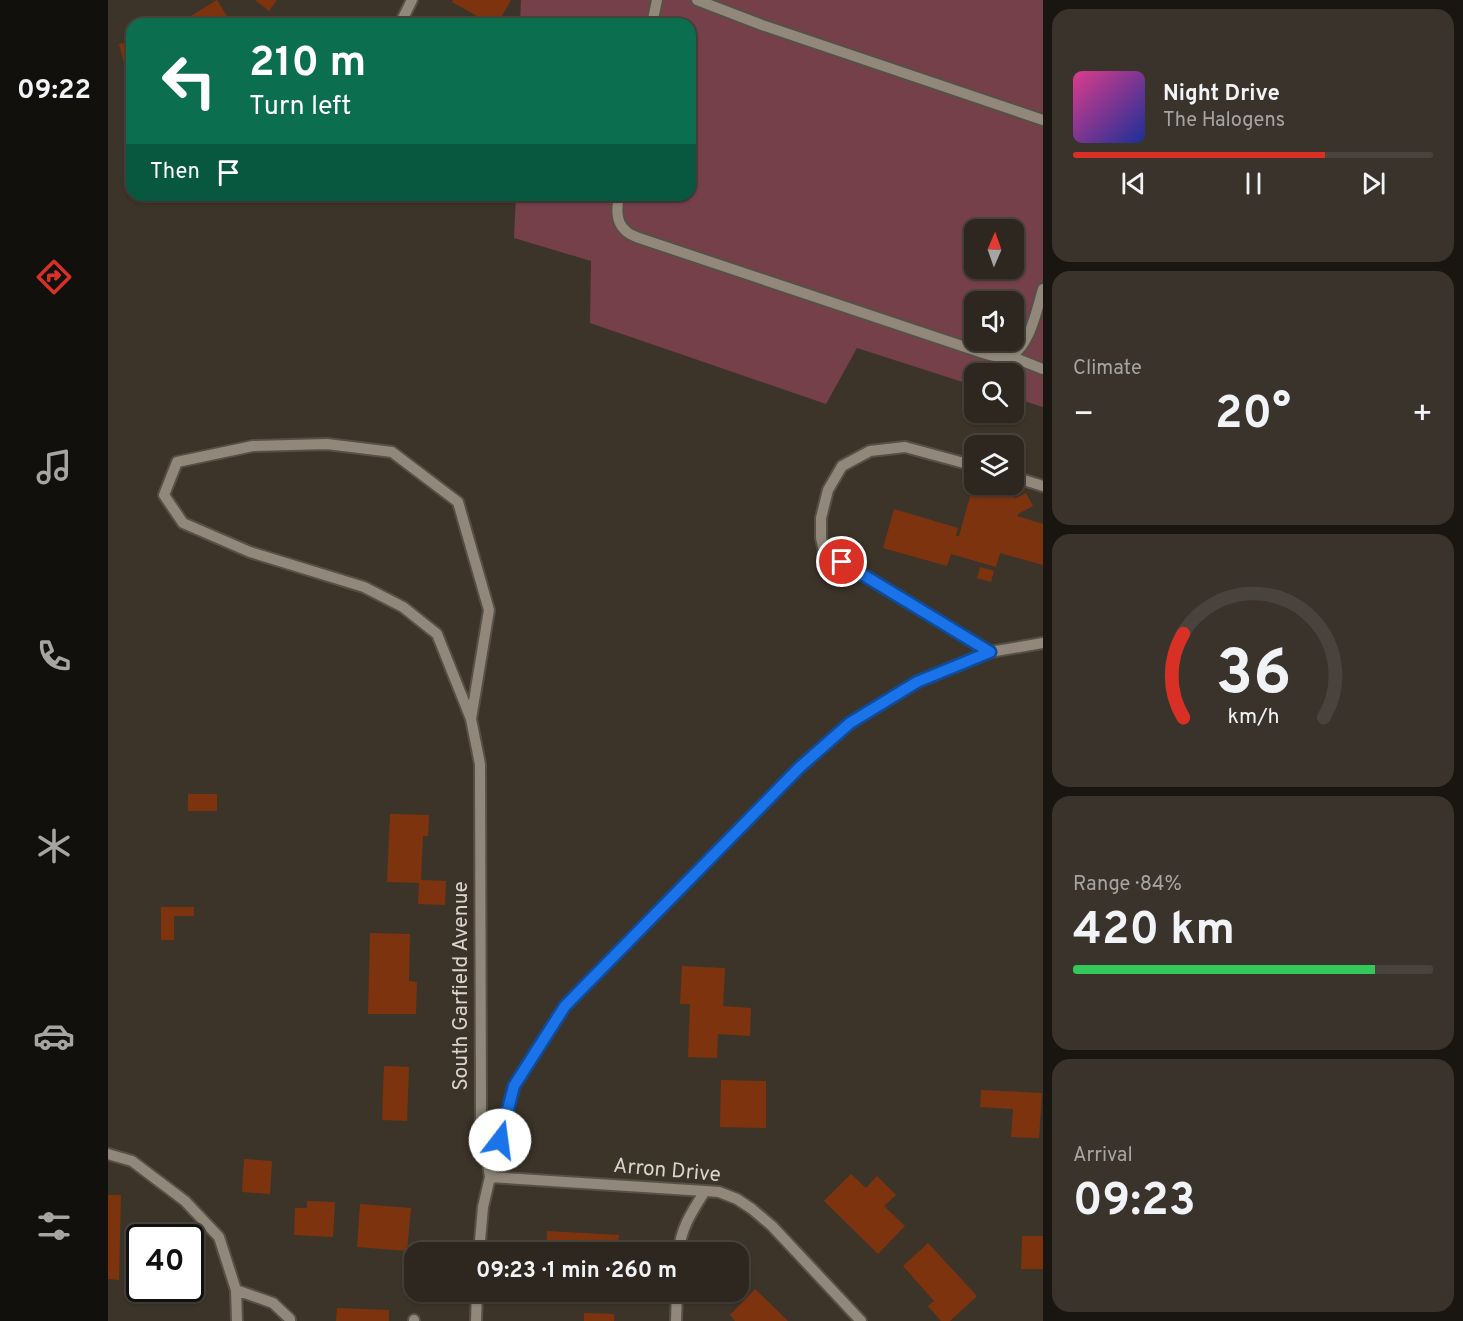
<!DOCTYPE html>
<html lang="en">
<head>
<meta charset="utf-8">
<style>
  body { margin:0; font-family:Overpass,sans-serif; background:#39332c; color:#f1f3f6; height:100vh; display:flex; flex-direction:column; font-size:22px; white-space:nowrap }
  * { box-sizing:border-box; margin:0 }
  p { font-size:20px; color:#a7a5a4 }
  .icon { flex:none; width:33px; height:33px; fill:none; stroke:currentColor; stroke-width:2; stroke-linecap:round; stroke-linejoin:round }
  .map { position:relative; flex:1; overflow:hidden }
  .sheet { display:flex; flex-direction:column; gap:9px; padding:9px; background:#191511; width:420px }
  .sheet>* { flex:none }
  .top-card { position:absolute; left:18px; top:18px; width:570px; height:183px; border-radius:18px; box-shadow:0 2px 4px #0004,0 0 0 2px #48443d; background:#0b6e4f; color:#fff; overflow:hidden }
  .needle { width:39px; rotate:2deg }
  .tools { position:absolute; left:856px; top:219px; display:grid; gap:12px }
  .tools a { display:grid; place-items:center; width:60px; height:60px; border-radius:12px; background:#2d271f; box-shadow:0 2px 4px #0004,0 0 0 2px #48443d; font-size:30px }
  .speed { position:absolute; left:18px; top:1224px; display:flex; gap:12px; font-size:30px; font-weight:700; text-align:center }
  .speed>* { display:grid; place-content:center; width:78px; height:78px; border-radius:50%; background:#2d271f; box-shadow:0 2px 4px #0004,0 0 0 2px #48443d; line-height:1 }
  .speed .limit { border:3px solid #111; border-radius:9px; background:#fff; color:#111 }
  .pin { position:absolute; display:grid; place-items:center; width:51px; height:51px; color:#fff; margin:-26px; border:3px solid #fff; border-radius:50%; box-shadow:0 2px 6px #0007 }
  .me { position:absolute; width:66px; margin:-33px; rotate:15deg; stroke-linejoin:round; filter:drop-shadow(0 0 4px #0008) }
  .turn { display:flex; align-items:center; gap:21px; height:126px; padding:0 24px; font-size:27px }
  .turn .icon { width:78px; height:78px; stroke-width:2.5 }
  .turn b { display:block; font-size:42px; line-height:51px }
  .then { display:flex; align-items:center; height:57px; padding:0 24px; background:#0003; gap:12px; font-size:22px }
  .big { font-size:45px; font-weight:700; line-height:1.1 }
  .sheet .card { flex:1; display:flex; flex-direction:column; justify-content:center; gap:9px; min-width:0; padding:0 21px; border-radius:18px; background:#39332c }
  .sheet .dial { align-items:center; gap:0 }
  .dial svg { height:156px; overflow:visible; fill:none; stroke:#48443d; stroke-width:7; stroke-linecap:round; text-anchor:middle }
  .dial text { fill:#f1f3f6; stroke:none }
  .song { display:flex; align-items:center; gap:18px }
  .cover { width:72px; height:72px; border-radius:9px; background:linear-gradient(135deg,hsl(330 70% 55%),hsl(230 70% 35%)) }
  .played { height:6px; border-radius:3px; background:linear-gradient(90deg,#d93025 70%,#48443d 70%) }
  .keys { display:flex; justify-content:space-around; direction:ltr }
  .heat { display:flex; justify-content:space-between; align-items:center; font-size:33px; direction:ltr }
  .charge { height:9px; border-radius:4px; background:linear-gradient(90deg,#34c759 84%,#48443d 0) }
  .trip { position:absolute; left:296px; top:1242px; width:345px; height:60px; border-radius:18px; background:#2d271f; box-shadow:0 2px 4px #0004,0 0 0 2px #48443d; font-weight:700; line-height:60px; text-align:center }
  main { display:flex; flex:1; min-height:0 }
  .dock { display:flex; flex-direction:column; width:108px; justify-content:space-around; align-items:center; background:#12100c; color:#a7a5a4 }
  .dock .icon { width:42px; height:42px }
  .dock .active { color:#d93025 }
  .dock b { font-size:27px; color:#f1f3f6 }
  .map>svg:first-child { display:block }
</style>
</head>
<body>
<main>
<nav class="dock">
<b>09:22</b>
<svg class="icon active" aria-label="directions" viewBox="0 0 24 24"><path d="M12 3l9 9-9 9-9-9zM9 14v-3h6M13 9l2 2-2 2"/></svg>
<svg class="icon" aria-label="music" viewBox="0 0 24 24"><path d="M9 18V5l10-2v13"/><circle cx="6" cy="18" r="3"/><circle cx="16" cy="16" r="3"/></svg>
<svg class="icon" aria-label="phone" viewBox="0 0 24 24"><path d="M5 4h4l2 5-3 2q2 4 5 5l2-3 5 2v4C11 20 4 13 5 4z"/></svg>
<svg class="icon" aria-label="climate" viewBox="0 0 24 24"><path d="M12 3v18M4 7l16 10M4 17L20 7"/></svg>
<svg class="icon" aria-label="car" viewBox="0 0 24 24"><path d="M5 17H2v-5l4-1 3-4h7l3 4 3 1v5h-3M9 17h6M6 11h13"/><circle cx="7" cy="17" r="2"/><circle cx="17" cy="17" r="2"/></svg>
<svg class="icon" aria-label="filters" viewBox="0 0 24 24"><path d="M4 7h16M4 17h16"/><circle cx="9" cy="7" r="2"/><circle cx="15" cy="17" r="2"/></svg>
</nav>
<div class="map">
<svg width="935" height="1321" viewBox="0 0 935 1321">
  <rect width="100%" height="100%" fill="#3c3429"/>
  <path fill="#75404a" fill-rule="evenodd" d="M 413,0 L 935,0 L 935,407 L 906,398 L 906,374 L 867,374 L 867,386 L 749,348 L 718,404 L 482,323 L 483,261 L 406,238 L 408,195 L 582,195 L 582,24 L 412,24 ZM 867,230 L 906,230 L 906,268 L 867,268 ZM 867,302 L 906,302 L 906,340 L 867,340 Z"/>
  <path fill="#7e330f" d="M 109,0 L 124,24 L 70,24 Z
    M 147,0 L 169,0 L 161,11 Z
    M 345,0 L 403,0 L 389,24 L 367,24 L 371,17 L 344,2 Z
    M 24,41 L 24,74 L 19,75 L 11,44 Z
    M 865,486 L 908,498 L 918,493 L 925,506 L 910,514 L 909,516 L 935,524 L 935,565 L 892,553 L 888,567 L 843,554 L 839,566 L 775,548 L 786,509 L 850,528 L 848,536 L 851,536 Z
    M 872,567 L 886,571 L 883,582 L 869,578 Z
    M 80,794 L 109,794 L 109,811 L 80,811 Z
    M 282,814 L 321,815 L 320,836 L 315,836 L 313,880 L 338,881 L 337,905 L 310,904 L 311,883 L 279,882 Z
    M 53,907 L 86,907 L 86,916 L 66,916 L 66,940 L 53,940 Z
    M 262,933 L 302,934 L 301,981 L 309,982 L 308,1014 L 260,1014 Z
    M 574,966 L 617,968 L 615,1006 L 643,1008 L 642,1036 L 610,1034 L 609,1058 L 580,1057 L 582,1004 L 572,1004 Z
    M 276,1066 L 301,1067 L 299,1121 L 274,1120 Z
    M 613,1080 L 658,1081 L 658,1128 L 612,1127 Z
    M 873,1090 L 934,1093 L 931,1138 L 903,1137 L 905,1109 L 872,1107 Z
    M 136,1159 L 164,1161 L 162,1194 L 134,1192 Z
    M 743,1174 L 758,1188 L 769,1176 L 788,1195 L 776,1206 L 797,1226 L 770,1254 L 716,1201 Z
    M 0,1195 L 13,1195 L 11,1280 L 0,1279 Z
    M 199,1201 L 227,1202 L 225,1237 L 186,1235 L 187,1208 L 199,1208 Z
    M 252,1204 L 303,1208 L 299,1251 L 249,1247 Z
    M 439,1231 L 511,1235 L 510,1252 L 438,1252 Z
    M 914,1236 L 935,1236 L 935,1269 L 913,1269 Z
    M 820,1243 L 869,1296 L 842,1321 L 833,1321 L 820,1306 L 826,1301 L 795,1266 Z
    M 647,1289 L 680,1321 L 627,1321 L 622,1315 Z
    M 229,1308 L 281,1310 L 281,1321 L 228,1321 Z
    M 476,1313 L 506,1314 L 506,1321 L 476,1321 Z"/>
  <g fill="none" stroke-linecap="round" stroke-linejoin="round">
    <defs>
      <path id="minor" d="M 589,0 L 654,25 L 935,120
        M 292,24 L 304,0
        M 544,24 L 549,0
        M 511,195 C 509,207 507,221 517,230 C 520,234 526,236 531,238 L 875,353 C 883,355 894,359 902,356 C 922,347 929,308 935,289
        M 902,356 L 935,369
        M 219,444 L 284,452 L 350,502 L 381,610 L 363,719 L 329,634 L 295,607 L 256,587 L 142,552 L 75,523 L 56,495 L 69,462 L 145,446 Z
        M 867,466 L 797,447 L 762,451 L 734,466 L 720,490 L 713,518 L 713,538 L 716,551 L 882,652
        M 906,477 L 935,486
        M 363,719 L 372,764 L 373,1121 L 382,1177 L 375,1207 L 371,1252
        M 0,1154 L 24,1161 L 77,1201 L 111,1237 L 128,1290 L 129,1321
        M 382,1177 L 406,1086 L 457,1006 L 692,767 L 742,723 L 809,682 L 882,652 L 935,643
        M 382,1177 L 597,1191 L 611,1192 L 629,1199 L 644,1209 L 664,1226 L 753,1321
        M 571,1252 C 572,1229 585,1210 597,1191
        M 128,1290 L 165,1303 L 182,1319 L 182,1321
        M 306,1321 L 306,1320
        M 368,1321 L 369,1292
        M 568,1321 L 569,1292"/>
    </defs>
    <use href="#minor" stroke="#565046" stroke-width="14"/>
    <use href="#minor" stroke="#91887b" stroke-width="10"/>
  </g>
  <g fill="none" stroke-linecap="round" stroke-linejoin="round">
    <defs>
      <path id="route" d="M 392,1140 L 406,1086 L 457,1006 L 692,767 L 742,723 L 809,682 L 882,652 L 734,562"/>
    </defs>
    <use href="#route" stroke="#114b97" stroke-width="15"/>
    <use href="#route" stroke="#1a73e8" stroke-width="10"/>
  </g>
  <g text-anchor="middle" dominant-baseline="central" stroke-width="6" stroke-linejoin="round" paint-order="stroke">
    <g font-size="21" fill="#d9d4cd" stroke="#3c3429">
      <text transform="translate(353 986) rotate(-90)">South Garfield Avenue</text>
      <text transform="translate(559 1171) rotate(5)">Arron Drive</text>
    </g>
  </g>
</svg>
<div class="tools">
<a><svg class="needle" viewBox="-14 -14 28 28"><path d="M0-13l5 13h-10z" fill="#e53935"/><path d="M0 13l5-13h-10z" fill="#a7a5a4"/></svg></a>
<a><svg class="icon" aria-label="sound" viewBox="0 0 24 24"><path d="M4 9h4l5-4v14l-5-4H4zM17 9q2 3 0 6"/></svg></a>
<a><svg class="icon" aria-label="search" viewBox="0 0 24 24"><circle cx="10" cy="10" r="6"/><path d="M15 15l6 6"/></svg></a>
<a><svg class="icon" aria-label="layers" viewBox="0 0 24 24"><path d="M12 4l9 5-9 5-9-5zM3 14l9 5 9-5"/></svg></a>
</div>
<div class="speed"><div class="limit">40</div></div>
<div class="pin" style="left:734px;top:562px;background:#d93025"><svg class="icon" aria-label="arrive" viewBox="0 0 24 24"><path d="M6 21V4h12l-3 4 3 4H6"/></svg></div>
<svg class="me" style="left:392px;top:1140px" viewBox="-20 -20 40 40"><circle r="19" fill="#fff"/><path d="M0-13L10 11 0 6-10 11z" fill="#1a73e8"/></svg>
<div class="trip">09:23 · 1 min · 260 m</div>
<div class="top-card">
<div class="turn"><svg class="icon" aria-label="left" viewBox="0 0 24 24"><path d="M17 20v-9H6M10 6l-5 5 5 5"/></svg><div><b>210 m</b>Turn left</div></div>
<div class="then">Then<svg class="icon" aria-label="arrive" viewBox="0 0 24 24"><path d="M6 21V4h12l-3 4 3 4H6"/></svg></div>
</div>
</div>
<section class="sheet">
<div class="card">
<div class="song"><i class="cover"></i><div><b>Night Drive</b><p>The Halogens</p></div></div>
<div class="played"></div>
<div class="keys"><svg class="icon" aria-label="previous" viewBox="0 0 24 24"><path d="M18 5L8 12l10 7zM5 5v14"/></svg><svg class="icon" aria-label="pause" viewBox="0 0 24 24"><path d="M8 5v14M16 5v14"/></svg><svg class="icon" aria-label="next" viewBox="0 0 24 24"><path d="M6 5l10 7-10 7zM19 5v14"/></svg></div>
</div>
<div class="card"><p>Climate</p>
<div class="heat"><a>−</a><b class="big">20°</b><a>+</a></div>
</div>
<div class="card dial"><svg viewBox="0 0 100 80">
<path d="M14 69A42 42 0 1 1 86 69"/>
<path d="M14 69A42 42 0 0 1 14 26" stroke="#d93025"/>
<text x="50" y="56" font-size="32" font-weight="700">36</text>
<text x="50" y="72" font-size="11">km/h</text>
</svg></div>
<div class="card"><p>Range · 84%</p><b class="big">420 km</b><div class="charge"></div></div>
<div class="card"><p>Arrival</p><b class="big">09:23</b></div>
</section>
</main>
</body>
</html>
